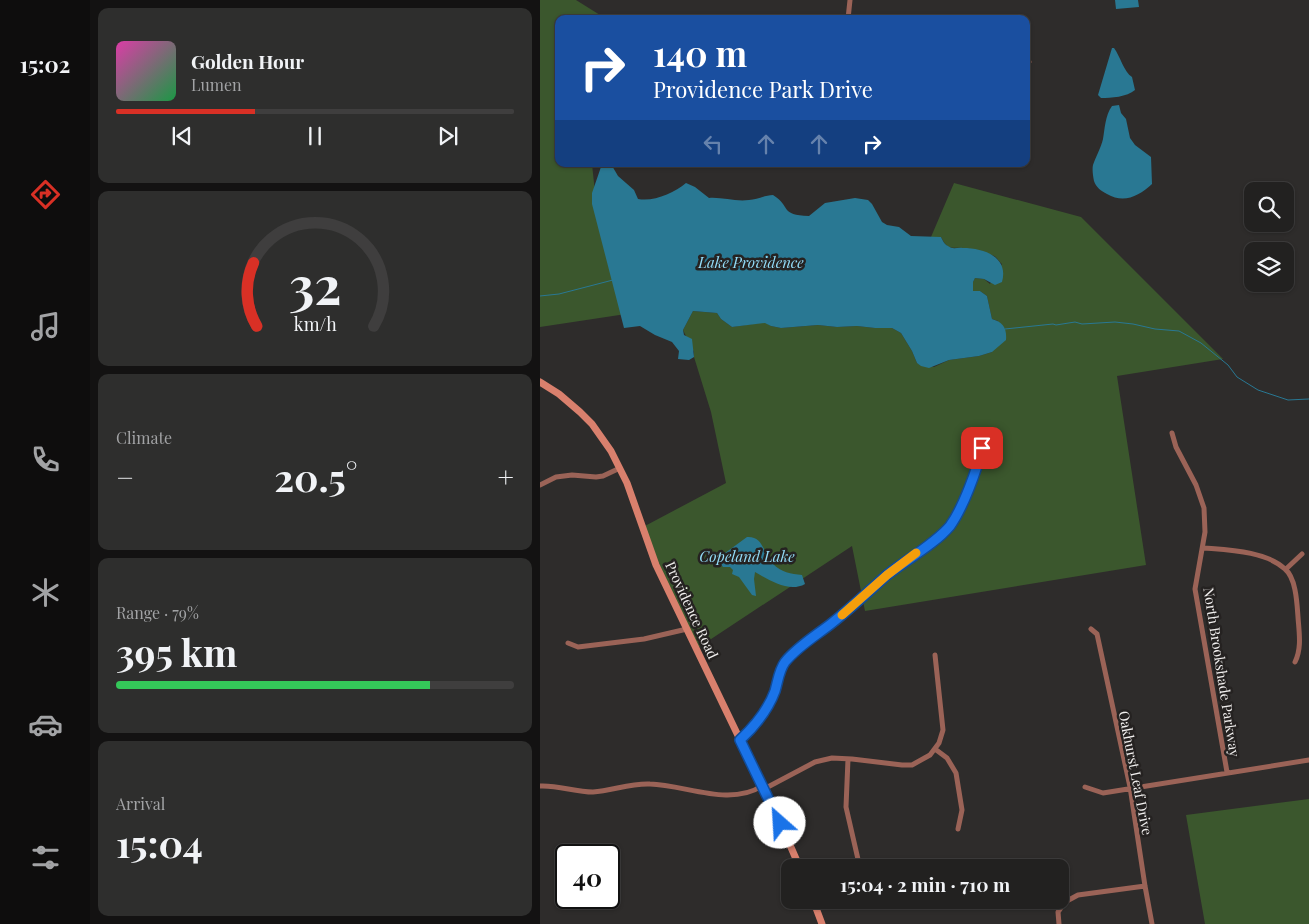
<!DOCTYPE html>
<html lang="en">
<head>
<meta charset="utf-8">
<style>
  body { margin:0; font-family:"Playfair Display",serif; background:#2e2e2d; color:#f1f3f6; height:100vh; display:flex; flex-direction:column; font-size:19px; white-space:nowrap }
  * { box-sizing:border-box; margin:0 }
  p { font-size:16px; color:#a2a3a5 }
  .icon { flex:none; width:28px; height:28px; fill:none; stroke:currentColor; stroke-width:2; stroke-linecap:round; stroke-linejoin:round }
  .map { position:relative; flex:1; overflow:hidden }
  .details { display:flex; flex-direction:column; gap:8px; padding:8px; background:#131212; width:450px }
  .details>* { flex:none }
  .banner { position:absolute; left:15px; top:15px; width:475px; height:152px; border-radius:10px; box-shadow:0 1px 4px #0004,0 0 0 1px #3f3e3e; background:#1a4fa0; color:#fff; overflow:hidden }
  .fabs { position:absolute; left:704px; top:182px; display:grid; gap:10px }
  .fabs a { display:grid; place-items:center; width:50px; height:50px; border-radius:10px; background:#222120; box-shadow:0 1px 4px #0004,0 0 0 1px #3f3e3e; font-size:25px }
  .speed { position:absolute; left:15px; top:844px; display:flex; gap:10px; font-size:25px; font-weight:700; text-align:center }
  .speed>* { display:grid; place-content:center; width:65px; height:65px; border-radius:50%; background:#222120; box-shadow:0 1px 4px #0004,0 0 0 1px #3f3e3e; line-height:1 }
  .speed .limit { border:2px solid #111; border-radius:8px; background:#fff; color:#111 }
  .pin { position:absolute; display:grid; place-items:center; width:42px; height:42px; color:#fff; margin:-21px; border-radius:10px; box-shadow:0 2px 8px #0006 }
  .me { position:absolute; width:55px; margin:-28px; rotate:334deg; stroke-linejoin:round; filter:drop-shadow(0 0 4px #0008) }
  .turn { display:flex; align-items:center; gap:18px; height:105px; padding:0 15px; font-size:22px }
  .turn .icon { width:65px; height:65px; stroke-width:2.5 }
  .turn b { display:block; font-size:35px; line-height:42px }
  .lanes { display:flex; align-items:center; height:48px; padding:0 15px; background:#0003; justify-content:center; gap:25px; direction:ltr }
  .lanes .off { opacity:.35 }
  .big { font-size:38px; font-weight:700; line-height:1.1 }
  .details .tile { flex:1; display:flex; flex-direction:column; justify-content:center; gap:8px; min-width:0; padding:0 18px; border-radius:10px; background:#2e2e2d }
  .details .dial { align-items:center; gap:0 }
  .dial svg { height:130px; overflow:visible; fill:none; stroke:#3f3e3e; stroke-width:7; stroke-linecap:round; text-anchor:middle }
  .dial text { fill:#f1f3f6; stroke:none }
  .song { display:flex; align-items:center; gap:15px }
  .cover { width:60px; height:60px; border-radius:8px; background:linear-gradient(135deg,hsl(320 70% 55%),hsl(140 70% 35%)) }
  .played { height:5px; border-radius:2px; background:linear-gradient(90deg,#d93025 35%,#3f3e3e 35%) }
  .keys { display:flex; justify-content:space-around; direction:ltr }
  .heat { display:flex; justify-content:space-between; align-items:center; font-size:28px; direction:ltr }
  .charge { height:8px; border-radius:4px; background:linear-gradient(90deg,#34c759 79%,#3f3e3e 0) }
  .trip { position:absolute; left:241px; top:859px; width:288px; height:50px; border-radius:10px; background:#222120; box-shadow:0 1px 4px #0004,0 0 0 1px #3f3e3e; font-weight:700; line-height:50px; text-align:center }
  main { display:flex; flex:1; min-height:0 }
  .tabs { display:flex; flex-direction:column; width:90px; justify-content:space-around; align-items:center; background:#0e0d0d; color:#a2a3a5 }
  .tabs .icon { width:35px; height:35px }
  .tabs .on { color:#d93025 }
  .tabs b { font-size:22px; color:#f1f3f6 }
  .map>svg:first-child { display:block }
</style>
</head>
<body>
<main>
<nav class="tabs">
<b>15:02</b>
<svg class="icon on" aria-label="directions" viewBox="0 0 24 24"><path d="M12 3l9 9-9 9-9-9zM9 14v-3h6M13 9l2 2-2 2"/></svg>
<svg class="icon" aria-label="music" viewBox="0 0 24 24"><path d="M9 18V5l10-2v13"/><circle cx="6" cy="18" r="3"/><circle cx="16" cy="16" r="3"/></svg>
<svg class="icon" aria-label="phone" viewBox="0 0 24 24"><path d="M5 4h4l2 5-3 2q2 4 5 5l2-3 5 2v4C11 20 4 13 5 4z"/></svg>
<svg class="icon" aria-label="climate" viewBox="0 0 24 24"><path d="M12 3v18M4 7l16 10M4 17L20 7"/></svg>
<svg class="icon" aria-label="car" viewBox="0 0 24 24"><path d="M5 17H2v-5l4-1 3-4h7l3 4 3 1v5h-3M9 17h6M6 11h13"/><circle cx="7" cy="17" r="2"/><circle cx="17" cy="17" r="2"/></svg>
<svg class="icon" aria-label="filters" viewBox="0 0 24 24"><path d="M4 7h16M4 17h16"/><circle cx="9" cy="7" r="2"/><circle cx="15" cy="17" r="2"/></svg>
</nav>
<section class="details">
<div class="tile">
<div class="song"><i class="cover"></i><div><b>Golden Hour</b><p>Lumen</p></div></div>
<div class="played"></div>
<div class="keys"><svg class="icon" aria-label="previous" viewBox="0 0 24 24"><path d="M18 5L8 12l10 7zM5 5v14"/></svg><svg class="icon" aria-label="pause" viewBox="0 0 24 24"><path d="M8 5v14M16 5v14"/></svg><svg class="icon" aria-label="next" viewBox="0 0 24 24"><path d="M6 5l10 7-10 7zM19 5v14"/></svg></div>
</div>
<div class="tile dial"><svg viewBox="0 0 100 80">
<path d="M14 69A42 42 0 1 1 86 69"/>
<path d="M14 69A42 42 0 0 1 12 30" stroke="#d93025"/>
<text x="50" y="56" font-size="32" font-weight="700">32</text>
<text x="50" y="72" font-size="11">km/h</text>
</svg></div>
<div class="tile"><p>Climate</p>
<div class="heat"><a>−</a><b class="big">20.5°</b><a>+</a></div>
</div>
<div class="tile"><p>Range · 79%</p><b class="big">395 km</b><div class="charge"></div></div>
<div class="tile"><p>Arrival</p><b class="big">15:04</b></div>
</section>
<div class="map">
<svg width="769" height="924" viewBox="0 0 769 924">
  <rect width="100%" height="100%" fill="#2e2c2b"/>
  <path fill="#3b572d" d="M 0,0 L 36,0 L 60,15 L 60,19 L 19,19 L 19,164 L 52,164 L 56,202 L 69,268 L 86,314 L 0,327 Z
    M 414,183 L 541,217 L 683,359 L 577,376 L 606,565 L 325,611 L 312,546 L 156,649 L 103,527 L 186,483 L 171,412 L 154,357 L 154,352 L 143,330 L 153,311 L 177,313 L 181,319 L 192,327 L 225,322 L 231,326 L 241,328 L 278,325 L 297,327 L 317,326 L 335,328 L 352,328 L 361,333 L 372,351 L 377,363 L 394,367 L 409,360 L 439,356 L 452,352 L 458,321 L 452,319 L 447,296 L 440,291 L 433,291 L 433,282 L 435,278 L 444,279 L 450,284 L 462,264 C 459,262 457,257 454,256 C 449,253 429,248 423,248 C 411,247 408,251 401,237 L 391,237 Z
    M 769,799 L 769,924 L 665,924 L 646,815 Z"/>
  <path fill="#297893" d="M 575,0 L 598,0 L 599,7 L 576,9 Z
    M 572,48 L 574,48 C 580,56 584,72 592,77 L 595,90 C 587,97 571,98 561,98 L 558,95 Z
    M 579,105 L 581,113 L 586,119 L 590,138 L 595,145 L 611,157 L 612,184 C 599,196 584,204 567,194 C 561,191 556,187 554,181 C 553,176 552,169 553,165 C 556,156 561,148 563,139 C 565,128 565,116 572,106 Z
    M 62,164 L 71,164 L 78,176 L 94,190 L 98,199 C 114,202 134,193 146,183 L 155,187 L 169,198 C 182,197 196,202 209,200 C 217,200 225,195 233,195 C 252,207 239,215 269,216 L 285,203 L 315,198 L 328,200 L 332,204 L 342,222 L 347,225 L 359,227 L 371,236 L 401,237 C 403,241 404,244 408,246 C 413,250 417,247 423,248 C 444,248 469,257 462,282 L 455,285 L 444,279 L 435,278 L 433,282 L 433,291 L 440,291 L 447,296 L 452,319 C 463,322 467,328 466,340 L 452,352 L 439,356 L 409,360 L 389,368 L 381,366 L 377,363 L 372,351 L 361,333 L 352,328 L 335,328 L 317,326 L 297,327 L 278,325 L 241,328 L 231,326 L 225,323 L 192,327 L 181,319 L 177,313 L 153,311 L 143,330 L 144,335 L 152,339 L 154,357 L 149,360 L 138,359 L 139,351 L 132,342 L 115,335 L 100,326 L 84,328 L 52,204 L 52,193 Z
    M 207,537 C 224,536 223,554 233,564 C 241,572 251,574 262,575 L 265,584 C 249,593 229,580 215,572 L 214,579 L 216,596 L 212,595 L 199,577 L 192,574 L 193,570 L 190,567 L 183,567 L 180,563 L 181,556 Z"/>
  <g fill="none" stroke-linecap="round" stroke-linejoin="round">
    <path stroke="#297893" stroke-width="1" d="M 0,296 L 19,294 L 73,280
      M 465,329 L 513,324 L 516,325 L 535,322 L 542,324 L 575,322 L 593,324 L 615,329 L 639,331 L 661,343 L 688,365 L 697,377 L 718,390 L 748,400 L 769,399"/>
    <path stroke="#9b6357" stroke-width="5" d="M 308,19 L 310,0
      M 486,61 L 489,62
      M 632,433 L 636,447 L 656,485 L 664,508 L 665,532 L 655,589 L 687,772
      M 0,485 L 16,477 L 32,475 L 56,477 L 63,476 L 80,468
      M 664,548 C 688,550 726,551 745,569 C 756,578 757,603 758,617 C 759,632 762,648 755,662
      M 746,569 L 762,554
      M 551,629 L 557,634 L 590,787 L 605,886 L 612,924
      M 28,643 L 38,647 L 104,639 L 147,629
      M 200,740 C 215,726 228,710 235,691 C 238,681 239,670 246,662 C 258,646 277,636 293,623 C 311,608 329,591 347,575 C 367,559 394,545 410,526 C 423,509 437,470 442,448
      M 395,749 L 407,758 L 416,773 L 422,810 L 418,829
      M 308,759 L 306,807 L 320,868
      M 0,786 C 18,785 35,792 53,792 C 72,791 90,783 110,784 C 146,785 189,807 222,786
      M 545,787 L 563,793 L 769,760
      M 224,789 L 275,762 L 292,758 L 312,759 L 362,765 L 372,765 L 390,755 L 399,743 L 403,730 L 395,655
      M 332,900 L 334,902
      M 519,924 L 518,912 L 525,902 L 538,895 L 605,886"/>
    <path stroke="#d9806d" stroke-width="7" d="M 0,382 L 19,394 L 40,412 L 52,424 L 71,451 L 87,483 L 116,565 L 243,829 L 260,868
      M 273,900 L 282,924"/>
  </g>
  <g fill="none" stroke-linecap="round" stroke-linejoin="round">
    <defs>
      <path id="route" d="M 240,823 L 200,740 C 215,726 228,710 235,691 C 238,681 239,670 245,662 C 258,646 277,635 292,623 C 311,608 329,591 347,575 C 366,560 395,544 410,526 C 423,508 437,470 442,448"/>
    </defs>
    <use href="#route" stroke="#114b97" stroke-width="12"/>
    <use href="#route" stroke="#1a73e8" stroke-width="9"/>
    <path stroke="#f59e0b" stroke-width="9" d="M 302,615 L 347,575 L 376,553"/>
  </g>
  <g text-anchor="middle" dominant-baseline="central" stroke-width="5" stroke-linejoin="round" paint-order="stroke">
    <g font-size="14" fill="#f1efee" stroke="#252221">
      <text transform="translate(152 610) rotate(65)">Providence Road</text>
      <text transform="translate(682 672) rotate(81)">North Brookshade Parkway</text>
      <text transform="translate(596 773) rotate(79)">Oakhurst Leaf Drive</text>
    </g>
    <g font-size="15" font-style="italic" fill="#93dcf8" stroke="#252221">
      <text x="211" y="262">Lake Providence</text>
      <text x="207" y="556">Copeland Lake</text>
    </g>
  </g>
</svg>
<div class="fabs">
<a><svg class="icon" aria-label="search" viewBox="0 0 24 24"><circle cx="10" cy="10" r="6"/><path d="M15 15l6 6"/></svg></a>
<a><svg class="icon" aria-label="layers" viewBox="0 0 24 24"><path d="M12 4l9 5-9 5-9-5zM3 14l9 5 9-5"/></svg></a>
</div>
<div class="speed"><div class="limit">40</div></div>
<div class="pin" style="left:442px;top:448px;background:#d93025"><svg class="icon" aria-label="arrive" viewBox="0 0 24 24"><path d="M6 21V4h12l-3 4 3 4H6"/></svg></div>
<svg class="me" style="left:240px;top:823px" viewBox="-20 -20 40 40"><circle r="19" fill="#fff"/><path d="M0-13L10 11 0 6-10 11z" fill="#1a73e8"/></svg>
<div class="trip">15:04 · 2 min · 710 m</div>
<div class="banner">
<div class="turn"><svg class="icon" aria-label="right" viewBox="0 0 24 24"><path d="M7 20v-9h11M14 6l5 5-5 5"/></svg><div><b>140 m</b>Providence Park Drive</div></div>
<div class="lanes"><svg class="icon off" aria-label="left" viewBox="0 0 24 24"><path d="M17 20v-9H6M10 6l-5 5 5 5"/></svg><svg class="icon off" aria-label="ahead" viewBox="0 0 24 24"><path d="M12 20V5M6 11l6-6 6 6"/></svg><svg class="icon off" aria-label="ahead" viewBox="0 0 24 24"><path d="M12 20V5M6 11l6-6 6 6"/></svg><svg class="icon" aria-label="right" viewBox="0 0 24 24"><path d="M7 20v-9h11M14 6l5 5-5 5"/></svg></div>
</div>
</div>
</main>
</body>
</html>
